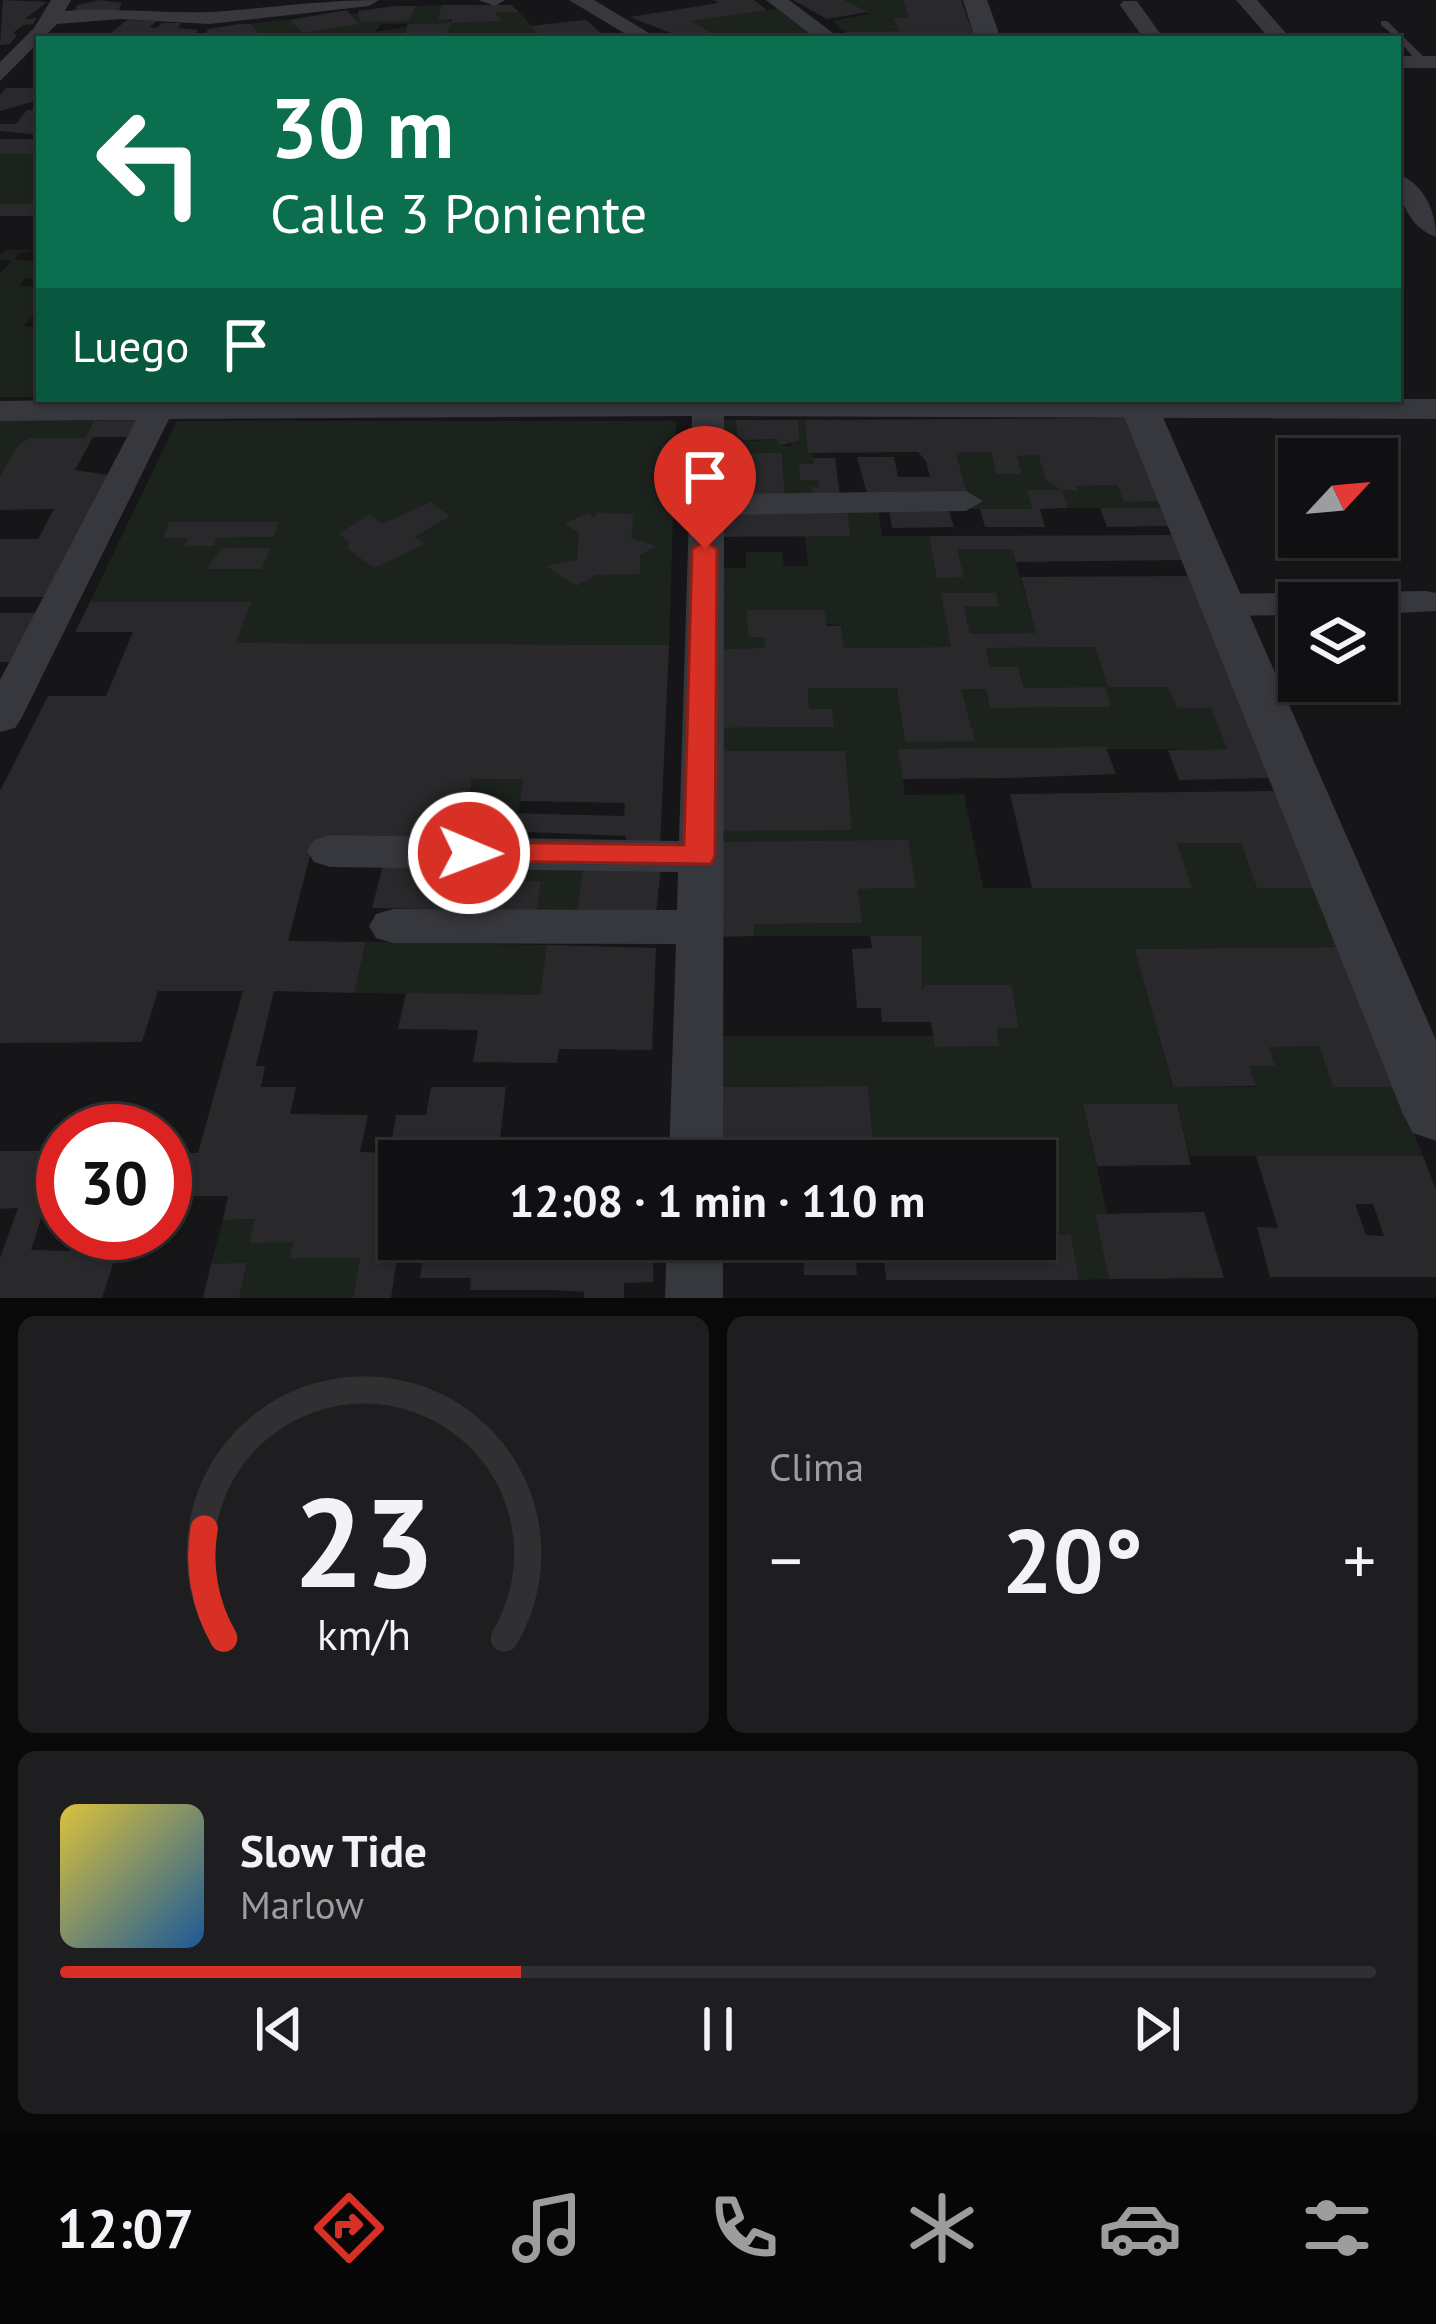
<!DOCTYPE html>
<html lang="es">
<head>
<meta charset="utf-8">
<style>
  body { margin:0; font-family:"PT Sans",sans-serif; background:#1e1e20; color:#f1f3f6; height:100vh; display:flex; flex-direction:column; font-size:45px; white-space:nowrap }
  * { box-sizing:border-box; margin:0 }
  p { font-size:39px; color:#9c9d9f }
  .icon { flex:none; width:66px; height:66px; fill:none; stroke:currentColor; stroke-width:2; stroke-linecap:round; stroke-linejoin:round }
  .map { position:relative; height:1298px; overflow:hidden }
  .panel { display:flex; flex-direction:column; gap:18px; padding:18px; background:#09090a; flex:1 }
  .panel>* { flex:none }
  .guide { position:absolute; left:36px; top:36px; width:1365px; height:366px; border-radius:0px; box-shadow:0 3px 9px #0004,0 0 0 3px #303032; background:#0b6e4f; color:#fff; overflow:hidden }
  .needle { width:78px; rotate:64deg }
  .controls { position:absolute; left:1278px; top:438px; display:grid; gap:24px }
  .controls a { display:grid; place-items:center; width:120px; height:120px; border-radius:0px; background:#101012; box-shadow:0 3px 9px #0004,0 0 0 3px #303032; font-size:60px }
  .speed { position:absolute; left:36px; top:1104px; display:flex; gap:24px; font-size:60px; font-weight:700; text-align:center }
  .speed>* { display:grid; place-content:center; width:156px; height:156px; border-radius:50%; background:#101012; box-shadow:0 3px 9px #0004,0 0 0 3px #303032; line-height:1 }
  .speed .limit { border:18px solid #d22; background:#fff; color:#111 }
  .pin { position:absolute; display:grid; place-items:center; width:102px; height:102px; color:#fff; margin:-123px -51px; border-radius:50% 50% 50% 0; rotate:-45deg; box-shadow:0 0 12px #0007 }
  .pin .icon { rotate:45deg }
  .me { position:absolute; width:132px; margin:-66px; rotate:91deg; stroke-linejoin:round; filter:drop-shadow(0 0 9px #0008) }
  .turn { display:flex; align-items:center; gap:42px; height:252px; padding:0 36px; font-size:54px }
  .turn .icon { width:156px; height:156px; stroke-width:2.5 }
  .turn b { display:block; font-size:84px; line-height:102px }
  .then { display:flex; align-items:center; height:114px; padding:0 36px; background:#0003; gap:24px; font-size:45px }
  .big { font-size:90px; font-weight:700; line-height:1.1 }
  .panel .widget { flex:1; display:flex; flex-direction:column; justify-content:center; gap:18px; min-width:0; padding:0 42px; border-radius:18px; background:#1e1e20 }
  .panel .dial { align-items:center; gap:0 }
  .dial svg { height:312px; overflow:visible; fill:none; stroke:#303032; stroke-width:7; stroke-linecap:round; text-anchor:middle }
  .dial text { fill:#f1f3f6; stroke:none }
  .song { display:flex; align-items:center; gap:36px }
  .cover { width:144px; height:144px; border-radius:18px; background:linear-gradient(135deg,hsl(50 70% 55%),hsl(210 70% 35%)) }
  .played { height:12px; border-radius:6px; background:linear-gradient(90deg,#d93025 35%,#303032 35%) }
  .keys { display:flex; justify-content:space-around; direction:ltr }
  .heat { display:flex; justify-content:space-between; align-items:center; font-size:66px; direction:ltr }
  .panel .tiles { flex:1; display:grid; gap:18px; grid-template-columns:1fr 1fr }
  .widget:last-child { grid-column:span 2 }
  .trip { position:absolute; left:378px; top:1140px; width:678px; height:120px; border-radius:0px; background:#101012; box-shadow:0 3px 9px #0004,0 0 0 3px #303032; font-weight:700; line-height:120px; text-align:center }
  .tab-bar { display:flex; height:192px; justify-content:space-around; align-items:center; background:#060607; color:#9c9d9f }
  .tab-bar .icon { width:84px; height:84px }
  .tab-bar .on { color:#d93025 }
  .tab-bar b { font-size:54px; color:#f1f3f6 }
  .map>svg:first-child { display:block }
</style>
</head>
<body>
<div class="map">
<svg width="1436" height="1298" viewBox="0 0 1436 1298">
  <rect width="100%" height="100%" fill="#161618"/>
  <path fill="#1c231d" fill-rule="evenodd" d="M 844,0 L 903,0 L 909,18 L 899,31 L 845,32 L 832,21 L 869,14 Z
    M 442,5 L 452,23 L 501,21 L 495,12 L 519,12 L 544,39 L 445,39 L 450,23 L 381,24 L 375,32 L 406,27 L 401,39 L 264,39 L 251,24 L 288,19 L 303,33 L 358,23 L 351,14 L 359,14 L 361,22 L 408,21 L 416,6 Z
    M 780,8 L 820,39 L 722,39 L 691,21 Z
    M 0,154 L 39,154 L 39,204 L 0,204 Z
    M 7,250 L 39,250 L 18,253 L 14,260 L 39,261 L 39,278 L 25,278 L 19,287 L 39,285 L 39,310 L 23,326 L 39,327 L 39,397 L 0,397 L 0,273 L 12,261 L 0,260 L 0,255 Z
    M 721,420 L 736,420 L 737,434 L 755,441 L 778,439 L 779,446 L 791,446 L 791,440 L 800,439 L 798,420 L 805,420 L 814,464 L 799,464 L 800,479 L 818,480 L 819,487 L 811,487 L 812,496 L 785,497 L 782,453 L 722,453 Z
    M 0,421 L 94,421 L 85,438 L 29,438 L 0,476 Z
    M 177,421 L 676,421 L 669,645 L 236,643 L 250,602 L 90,602 ZM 170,522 L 278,522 L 279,523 L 273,537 L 216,538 L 213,546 L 186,546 L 188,538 L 163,537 Z
    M 991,452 L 998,474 L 1021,474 L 1017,456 L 1038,455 L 1046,480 L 1065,491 L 1077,491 L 1076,486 L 1117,485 L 1124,502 L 1158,501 L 1161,508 L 1068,508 L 1061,490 L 1028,490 L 1032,509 L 971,509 L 956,453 Z
    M 847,508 L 878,508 L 882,536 L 929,536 L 938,578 L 957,549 L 1012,549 L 1036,633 L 970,634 L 964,607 L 999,605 L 942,593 L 951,647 L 844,648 L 841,626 L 748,610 L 748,636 L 764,637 L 765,648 L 710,649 L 710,568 L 746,568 L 746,552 L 782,552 L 784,566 L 808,566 L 805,536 L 849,536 Z
    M 1095,647 L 1108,687 L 1168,687 L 1177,709 L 1211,708 L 1227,749 L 899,749 L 905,795 L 964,794 L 983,888 L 1191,888 L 1177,843 L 1241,843 L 1257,888 L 1314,888 L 1337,947 L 1136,949 L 1172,1087 L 1256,1087 L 1249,1066 L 1269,1047 L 1319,1046 L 1333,1087 L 1395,1087 L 1423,1156 L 1190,1156 L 1177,1104 L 1083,1104 L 1107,1214 L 1095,1215 L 1109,1279 L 1079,1280 L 1071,1235 L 1035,1235 L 1035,1161 L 875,1161 L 868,1086 L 711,1087 L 712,1036 L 934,1036 L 936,1047 L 998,1046 L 997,1028 L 1019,1027 L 1010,985 L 922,992 L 922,936 L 754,936 L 754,924 L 861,923 L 858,889 L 915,888 L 908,841 L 712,842 L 712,831 L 852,829 L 844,751 L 712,751 L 712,728 L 833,727 L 832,709 L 809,709 L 808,688 L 897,688 L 905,741 L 961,689 L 986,689 L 991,708 L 1110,707 L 1024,688 L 1018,667 L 990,667 L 986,648 Z
    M 472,779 L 523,779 L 518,813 L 467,812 Z
    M 520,864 L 583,866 L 577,912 L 537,911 L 541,881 L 517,880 Z
    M 366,942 L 547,945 L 540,995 L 354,993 Z
    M 255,1219 L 249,1242 L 293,1242 L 291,1258 L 360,1258 L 353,1298 L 239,1298 L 247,1264 L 211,1264 L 223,1220 Z"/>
  <path fill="#29292c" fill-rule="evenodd" d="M 3,0 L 47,2 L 25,19 L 37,18 L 33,24 L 23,25 L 13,33 L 17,35 L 10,44 L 0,45 Z
    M 100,0 L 122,3 L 119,10 L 74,13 L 77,5 Z
    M 713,0 L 754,0 L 767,10 L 691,21 L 722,39 L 686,39 L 630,17 L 718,3 Z
    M 793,0 L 844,0 L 868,12 L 827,19 Z
    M 903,0 L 961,0 L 975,39 L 848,39 L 845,32 L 899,31 L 894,18 L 909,18 Z
    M 442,5 L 511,5 L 519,12 L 495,12 L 502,21 L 451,23 L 452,19 L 438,19 Z
    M 395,6 L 416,6 L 409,21 L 360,22 L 358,11 Z
    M 347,10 L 359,24 L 303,33 L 289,20 Z
    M 127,20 L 157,21 L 149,27 L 157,28 L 162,23 L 181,23 L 178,28 L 199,30 L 190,39 L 106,37 Z
    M 586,20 L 608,39 L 544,39 L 530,26 Z
    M 451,23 L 445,39 L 401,39 L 408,24 Z
    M 239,24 L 251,24 L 264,39 L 203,39 L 208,29 Z
    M 6,88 L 39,88 L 39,100 L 0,111 L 0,95 Z
    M 27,110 L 39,110 L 39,135 L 0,131 L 0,124 L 16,124 Z
    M 0,139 L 39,139 L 39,154 L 0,154 Z
    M 0,204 L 39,204 L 39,216 L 0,216 Z
    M 1127,418 L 1158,501 L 1124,502 L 1117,485 L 1076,486 L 1078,491 L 1062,490 L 1068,508 L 1040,509 L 1045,527 L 985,527 L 980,509 L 1032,509 L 1027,490 L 1062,490 L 1046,480 L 1038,455 L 1017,456 L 1022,474 L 997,474 L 991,452 L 956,453 L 967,493 L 867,494 L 857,457 L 894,457 L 898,477 L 930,477 L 926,461 L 918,452 L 808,453 L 805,420 Z
    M 137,420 L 128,437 L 93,437 L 75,470 L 109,475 L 49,597 L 0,597 L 0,539 L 38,539 L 54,509 L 0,510 L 0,476 L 18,446 L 29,438 L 85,438 L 94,421 Z
    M 736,420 L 798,420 L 800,440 L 779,446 L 778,439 L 744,440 L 737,435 Z
    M 722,453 L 782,453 L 785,500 L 722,500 Z
    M 813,458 L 835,458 L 840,496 L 812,496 L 811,487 L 819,487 L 818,480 L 800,480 L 799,464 L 814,464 Z
    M 431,502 L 450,516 L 414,537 L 425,544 L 374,568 L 348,549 L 349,542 L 339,534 L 369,514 L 382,524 Z
    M 710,507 L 847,508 L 850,536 L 710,537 Z
    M 948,508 L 954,527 L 892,528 L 889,509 Z
    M 1100,508 L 1161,508 L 1169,526 L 1107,527 Z
    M 588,513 L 595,518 L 596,513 L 634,514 L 631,538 L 656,546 L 640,555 L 640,574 L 596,575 L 576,586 L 546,566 L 577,560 L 579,533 L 565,524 Z
    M 169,522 L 279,522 L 274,537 L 216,538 L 214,546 L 185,546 L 188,538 L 163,538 Z
    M 1172,535 L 1183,560 L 1016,562 L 1012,549 L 957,549 L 964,577 L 937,578 L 929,536 Z
    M 222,548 L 270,548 L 262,569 L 206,569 Z
    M 1189,576 L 1271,778 L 1179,780 L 1168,750 L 1227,749 L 1211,708 L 1177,709 L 1168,687 L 1108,687 L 1095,647 L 986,648 L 990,667 L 1018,667 L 1024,688 L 1105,687 L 1111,707 L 990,708 L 986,689 L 961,689 L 975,741 L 905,742 L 897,688 L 808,688 L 809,709 L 832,709 L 834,727 L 712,728 L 710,649 L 765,648 L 764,637 L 748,637 L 747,610 L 825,610 L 827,626 L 841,626 L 844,648 L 951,647 L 941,593 L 996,593 L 999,606 L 964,607 L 970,634 L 1036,633 L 1021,577 Z
    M 90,602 L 251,602 L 236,643 L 669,645 L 660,848 L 626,847 L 626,836 L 528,832 L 526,845 L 313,844 L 288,941 L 366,942 L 354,993 L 274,991 L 256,1066 L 265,1066 L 261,1087 L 296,1087 L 290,1114 L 368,1115 L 360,1152 L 390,1153 L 396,1115 L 426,1115 L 431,1087 L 506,1087 L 499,1147 L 655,1148 L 655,1161 L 399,1161 L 400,1239 L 391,1298 L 353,1298 L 360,1258 L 290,1258 L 293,1242 L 249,1243 L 255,1219 L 223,1220 L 228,1196 L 165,1196 L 165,1153 L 198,1153 L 243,991 L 158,991 L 142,1042 L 0,1043 L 0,791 L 48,696 L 106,696 L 133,632 L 75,632 ZM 472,779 L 523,779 L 520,801 L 625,803 L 624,816 L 467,812 Z
    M 0,613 L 38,613 L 12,662 L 0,662 Z
    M 1106,747 L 1116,774 L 1008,778 L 903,779 L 898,749 Z
    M 712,751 L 845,751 L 852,830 L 712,831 Z
    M 1275,791 L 1314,888 L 1257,888 L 1241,843 L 1177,843 L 1192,888 L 1032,888 L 1010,794 Z
    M 908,840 L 916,888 L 858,889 L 862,923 L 754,924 L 754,936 L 711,937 L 712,842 Z
    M 384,861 L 520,864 L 517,880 L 541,881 L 537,911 L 372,908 Z
    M 583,866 L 661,868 L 656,914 L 577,912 Z
    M 870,936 L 922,936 L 922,992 L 925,985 L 1011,985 L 1019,1028 L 997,1028 L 999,1046 L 935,1047 L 931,1022 L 882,1022 L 881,1008 L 857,1008 L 852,949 L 872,948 Z
    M 547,945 L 656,948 L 652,1050 L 559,1049 L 557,1063 L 473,1062 L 478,1030 L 398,1029 L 406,993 L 540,995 Z
    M 1337,947 L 1395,1087 L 1333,1087 L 1319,1046 L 1269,1047 L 1275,1066 L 1249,1066 L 1256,1086 L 1173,1087 L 1135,949 Z
    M 868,1086 L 874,1152 L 711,1154 L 711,1087 Z
    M 1083,1104 L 1177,1104 L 1191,1165 L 1097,1166 Z
    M 0,1151 L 63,1151 L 31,1250 L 76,1251 L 82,1233 L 123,1233 L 102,1298 L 0,1298 L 0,1258 L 18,1208 L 0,1209 Z
    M 997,1156 L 1044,1156 L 1052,1197 L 1035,1197 L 1035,1161 L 998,1161 Z
    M 1256,1156 L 1423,1156 L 1436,1190 L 1436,1277 L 1270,1277 L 1257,1227 L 1278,1228 ZM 1355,1204 L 1373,1204 L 1384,1236 L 1366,1235 Z
    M 1204,1212 L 1224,1278 L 1109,1279 L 1095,1214 Z
    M 1035,1235 L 1071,1235 L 1079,1280 L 886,1280 L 882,1239 Z
    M 426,1239 L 504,1239 L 503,1251 L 523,1252 L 524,1239 L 654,1239 L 653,1282 L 624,1283 L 624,1298 L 584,1298 L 584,1292 L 555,1290 L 470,1290 L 471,1278 L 420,1278 Z
    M 803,1239 L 855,1239 L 857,1275 L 804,1275 Z
    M 247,1263 L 239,1298 L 203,1298 L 211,1264 Z"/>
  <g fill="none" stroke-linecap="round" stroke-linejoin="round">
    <path fill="#37383d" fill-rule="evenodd" d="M 1381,21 L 1387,21 L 1427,60 L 1427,64 L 1419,64 L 1398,39 L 1381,25 Z"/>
    <path fill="#37383d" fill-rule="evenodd" d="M 51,0 L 71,0 L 65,11 C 114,7 163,14 213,12 C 269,8 323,0 379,0 L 369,6 L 209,24 L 120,19 L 57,24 L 0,81 L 0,62 L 34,28 Z
      M 478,0 L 505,0 L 495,6 Z
      M 569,0 L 594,0 L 659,39 L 634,39 Z
      M 766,0 L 789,0 L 841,39 L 817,39 Z
      M 1236,0 L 1257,0 L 1291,39 L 1270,39 Z
      M 1123,1 L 1137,1 L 1164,39 L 1144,39 L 1120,5 Z
      M 1398,56 L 1436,56 L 1436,68 L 1398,68 Z
      M 1398,174 C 1424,184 1436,211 1436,237 C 1410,228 1398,200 1398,174 Z
      M 147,399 L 1436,399 L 1436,419 L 724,416 L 724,494 L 966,491 L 983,501 L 966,511 L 724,515 L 723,1161 L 669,1161 L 676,944 L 393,943 L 376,938 L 369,926 L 376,914 L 393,909 L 677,910 L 678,872 L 330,867 L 314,862 L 307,851 L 314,840 L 330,835 L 679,841 L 692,416 L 169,419 L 21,719 L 15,728 L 0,732 L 0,680 L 136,420 L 0,421 L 0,401 Z
      M 1426,591 L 1436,593 L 1436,611 L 1377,614 L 1377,603 L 1338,603 L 1357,592 Z
      M 1299,593 L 1317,603 L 1299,603 L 1299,615 L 1221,616 L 1202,605 L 1221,594 Z
      M 667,1239 L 723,1239 L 723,1298 L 665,1298 Z"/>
    <path fill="#37383d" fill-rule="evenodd" d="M 963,0 L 987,0 L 1001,39 L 975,39 Z
      M 1117,399 L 1155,399 L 1436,1040 L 1436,1141 L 1413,1133 L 1403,1114 Z"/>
  </g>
  <path fill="#d93025" stroke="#8d1f18" stroke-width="3" d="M 705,541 L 717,549 L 715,856 L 711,864 L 458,861 L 453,853 L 469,842 L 684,845 L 692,549 Z"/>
</svg>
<div class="controls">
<a><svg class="needle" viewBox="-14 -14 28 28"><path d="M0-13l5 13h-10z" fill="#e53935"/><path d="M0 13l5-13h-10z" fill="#9c9d9f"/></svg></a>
<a><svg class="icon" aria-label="layers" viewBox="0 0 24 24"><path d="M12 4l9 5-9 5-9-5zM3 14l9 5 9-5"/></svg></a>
</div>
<div class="speed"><div class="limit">30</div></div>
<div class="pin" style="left:705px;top:549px;background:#d93025"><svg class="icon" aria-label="arrive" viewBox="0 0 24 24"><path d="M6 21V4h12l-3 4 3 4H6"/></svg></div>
<svg class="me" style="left:469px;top:853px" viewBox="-20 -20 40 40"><circle r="17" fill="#d93025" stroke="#fff" stroke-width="3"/><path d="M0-11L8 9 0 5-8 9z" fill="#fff"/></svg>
<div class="trip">12:08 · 1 min · 110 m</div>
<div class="guide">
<div class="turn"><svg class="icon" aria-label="left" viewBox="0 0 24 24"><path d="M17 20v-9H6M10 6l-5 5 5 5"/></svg><div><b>30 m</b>Calle 3 Poniente</div></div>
<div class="then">Luego<svg class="icon" aria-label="arrive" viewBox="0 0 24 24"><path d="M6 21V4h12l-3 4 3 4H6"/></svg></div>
</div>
</div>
<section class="panel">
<div class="tiles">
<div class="widget dial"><svg viewBox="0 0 100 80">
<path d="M14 69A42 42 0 1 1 86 69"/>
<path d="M14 69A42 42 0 0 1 9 41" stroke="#d93025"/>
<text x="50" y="56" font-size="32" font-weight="700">23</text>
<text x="50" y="72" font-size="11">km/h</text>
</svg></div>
<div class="widget"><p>Clima</p>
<div class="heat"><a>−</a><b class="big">20°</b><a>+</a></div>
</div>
<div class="widget">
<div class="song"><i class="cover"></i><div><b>Slow Tide</b><p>Marlow</p></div></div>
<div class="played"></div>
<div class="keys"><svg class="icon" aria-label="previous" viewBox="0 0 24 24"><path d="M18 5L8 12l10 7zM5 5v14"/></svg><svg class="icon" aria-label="pause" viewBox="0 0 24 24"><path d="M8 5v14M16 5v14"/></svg><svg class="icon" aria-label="next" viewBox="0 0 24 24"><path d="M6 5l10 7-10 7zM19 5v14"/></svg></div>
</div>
</div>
</section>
<nav class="tab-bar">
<b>12:07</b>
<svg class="icon on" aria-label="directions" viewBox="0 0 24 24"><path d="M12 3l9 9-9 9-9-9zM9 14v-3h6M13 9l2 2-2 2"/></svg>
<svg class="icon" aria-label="music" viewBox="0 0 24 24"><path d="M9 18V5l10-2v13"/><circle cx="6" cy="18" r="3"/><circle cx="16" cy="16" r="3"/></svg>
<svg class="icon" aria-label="phone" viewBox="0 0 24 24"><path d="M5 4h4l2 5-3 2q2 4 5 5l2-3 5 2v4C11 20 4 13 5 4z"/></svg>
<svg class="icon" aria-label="climate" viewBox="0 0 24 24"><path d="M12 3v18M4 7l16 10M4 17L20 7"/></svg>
<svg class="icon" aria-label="car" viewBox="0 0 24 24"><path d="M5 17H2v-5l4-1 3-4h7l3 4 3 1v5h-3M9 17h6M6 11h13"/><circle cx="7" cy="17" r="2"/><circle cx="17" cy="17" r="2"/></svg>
<svg class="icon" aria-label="filters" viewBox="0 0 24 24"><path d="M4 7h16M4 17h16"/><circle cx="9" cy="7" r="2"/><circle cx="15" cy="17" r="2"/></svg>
</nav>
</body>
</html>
